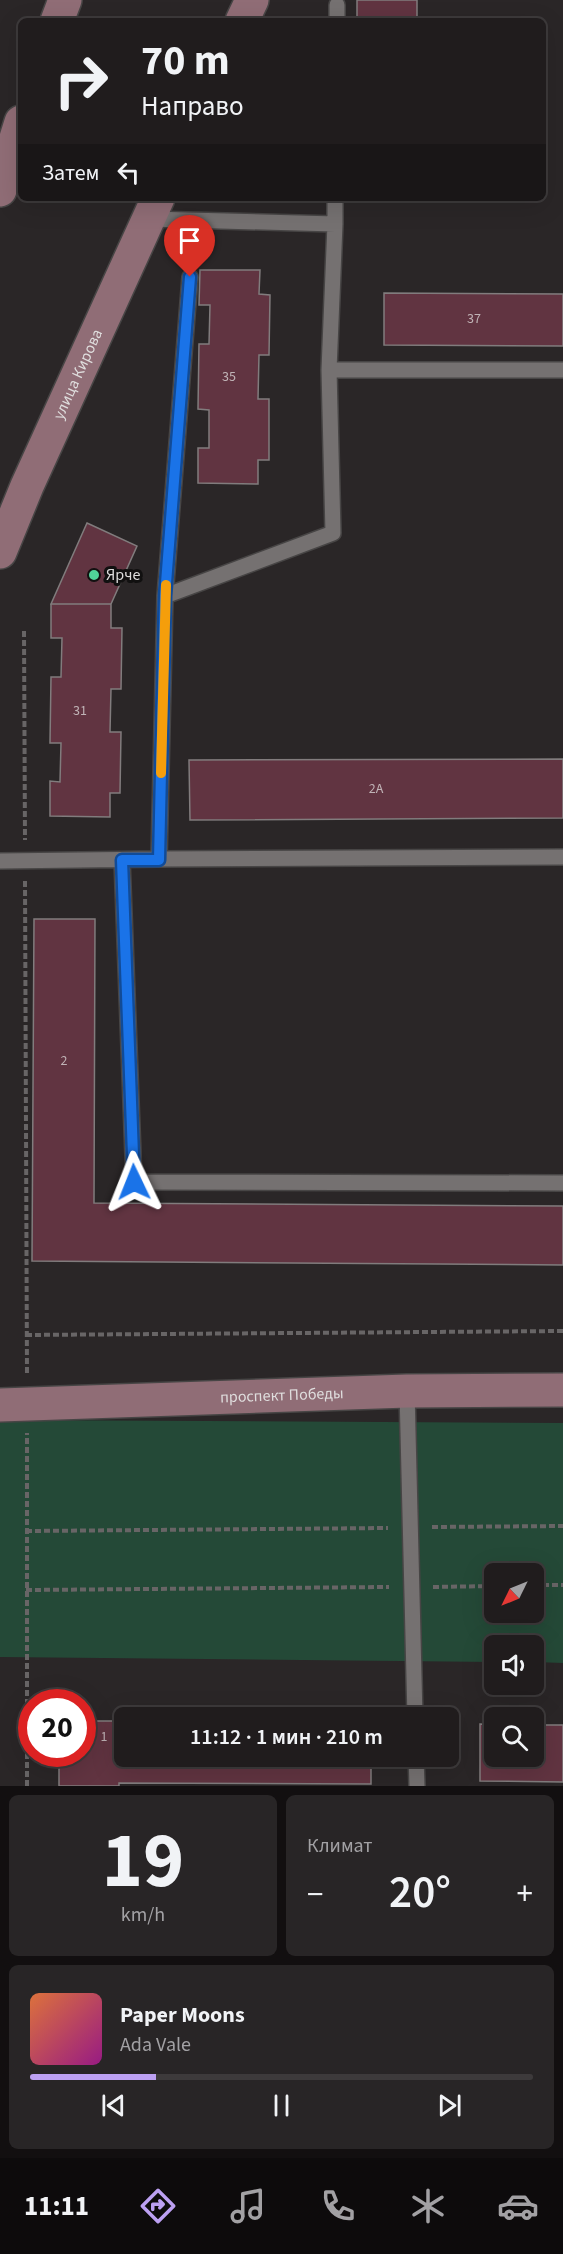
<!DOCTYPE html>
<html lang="ru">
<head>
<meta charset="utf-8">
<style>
  body { margin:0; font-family:"Source Sans 3",sans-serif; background:#282526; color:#f1f3f6; height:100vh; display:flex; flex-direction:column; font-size:22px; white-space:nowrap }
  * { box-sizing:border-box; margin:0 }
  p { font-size:20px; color:#a2a1a4 }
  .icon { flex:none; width:33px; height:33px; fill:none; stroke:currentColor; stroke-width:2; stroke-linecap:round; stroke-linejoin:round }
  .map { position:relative; height:1786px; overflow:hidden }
  .drawer { display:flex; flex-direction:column; gap:9px; padding:9px; background:#120f10; flex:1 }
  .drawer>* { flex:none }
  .hud { position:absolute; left:18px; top:18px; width:528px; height:183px; border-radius:9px; box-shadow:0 6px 24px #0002,0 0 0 2px #3d3a3b; background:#201c1d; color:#f1f3f6; overflow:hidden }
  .needle { width:39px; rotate:227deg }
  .controls { position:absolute; left:484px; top:1563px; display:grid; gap:12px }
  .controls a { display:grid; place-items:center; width:60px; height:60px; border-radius:9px; background:#201c1d; box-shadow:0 6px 24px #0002,0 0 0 2px #3d3a3b; font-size:30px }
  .speed { position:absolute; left:18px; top:1689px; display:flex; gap:12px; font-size:30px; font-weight:700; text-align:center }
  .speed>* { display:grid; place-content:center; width:78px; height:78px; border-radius:50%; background:#201c1d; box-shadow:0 6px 24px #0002,0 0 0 2px #3d3a3b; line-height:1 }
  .speed .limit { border:9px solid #d22; background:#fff; color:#111 }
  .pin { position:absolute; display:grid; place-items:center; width:51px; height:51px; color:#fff; margin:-62px -26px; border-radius:50% 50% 50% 0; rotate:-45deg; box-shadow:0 0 6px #0007 }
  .pin .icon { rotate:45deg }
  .me { position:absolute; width:66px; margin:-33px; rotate:358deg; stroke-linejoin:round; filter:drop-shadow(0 0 4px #0008) }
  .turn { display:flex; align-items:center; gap:21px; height:126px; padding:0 24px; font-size:27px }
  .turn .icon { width:78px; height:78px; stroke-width:2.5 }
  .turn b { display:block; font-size:42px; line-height:51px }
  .then { display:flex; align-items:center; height:57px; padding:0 24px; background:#0003; gap:12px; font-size:22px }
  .big { font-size:45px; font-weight:600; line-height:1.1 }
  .drawer .tile { flex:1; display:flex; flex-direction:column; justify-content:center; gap:9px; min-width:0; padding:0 21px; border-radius:9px; background:#282526 }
  .drawer .dial { align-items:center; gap:0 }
  .dial b { font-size:78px; line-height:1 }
  .song { display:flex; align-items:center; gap:18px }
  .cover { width:72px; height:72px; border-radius:9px; background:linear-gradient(135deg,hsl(20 70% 55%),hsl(310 70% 35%)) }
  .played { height:6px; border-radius:3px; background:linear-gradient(90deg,#bca0f2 25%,#3d3a3b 25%) }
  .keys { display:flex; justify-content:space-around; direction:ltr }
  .heat { display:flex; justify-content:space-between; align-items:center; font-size:33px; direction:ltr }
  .drawer .tiles { flex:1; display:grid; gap:9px; grid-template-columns:1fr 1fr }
  .tile:last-child { grid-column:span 2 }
  .trip { position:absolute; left:114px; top:1707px; width:345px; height:60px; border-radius:9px; background:#201c1d; box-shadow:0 6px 24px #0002,0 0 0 2px #3d3a3b; font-weight:600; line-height:60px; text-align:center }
  .tabs { display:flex; height:96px; justify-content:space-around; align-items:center; background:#0d0b0c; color:#a2a1a4 }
  .tabs .icon { width:42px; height:42px }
  .tabs .on { color:#bca0f2 }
  .tabs b { font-size:27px; color:#f1f3f6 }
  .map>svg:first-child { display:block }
</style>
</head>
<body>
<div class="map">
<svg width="563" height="1786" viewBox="0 0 563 1786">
  <rect width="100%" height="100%" fill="#2a2627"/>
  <path fill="#244937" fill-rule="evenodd" d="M 0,1420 L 563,1423 L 563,1663 L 534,1662 L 534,1646 L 495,1646 L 495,1662 L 0,1657 ZM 495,1574 L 534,1574 L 534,1612 L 495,1612 Z"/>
  <path fill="#613441" stroke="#817c7d" stroke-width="1.5" d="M 357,0 L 417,0 L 417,21 L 357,21 Z
    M 200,270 L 260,270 L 259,294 L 270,295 L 269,355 L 259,355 L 258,399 L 269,399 L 269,460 L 258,460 L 258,484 L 198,483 L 198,448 L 209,448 L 209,410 L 198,409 L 199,344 L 209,344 L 210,305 L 199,305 Z
    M 384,293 L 563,294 L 563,346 L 384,345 Z
    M 87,523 L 137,546 L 111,604 L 51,604 Z
    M 51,604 L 111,604 L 111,628 L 122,628 L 121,689 L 111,689 L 110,732 L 121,732 L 120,793 L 110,793 L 110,817 L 50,816 L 50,781 L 60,782 L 61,743 L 50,743 L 51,677 L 61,677 L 62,638 L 51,638 Z
    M 563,759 L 563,818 L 190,820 L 189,760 Z
    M 34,919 L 95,919 L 94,1203 L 563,1206 L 563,1265 L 32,1261 Z
    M 82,1721 L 124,1721 L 124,1756 L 371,1756 L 371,1784 L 119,1783 L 119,1786 L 59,1786 L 59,1754 L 82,1754 Z
    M 480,1724 L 495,1725 L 495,1756 L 534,1756 L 534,1725 L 563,1725 L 563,1782 L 480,1781 Z"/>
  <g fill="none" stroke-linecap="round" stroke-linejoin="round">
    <defs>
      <path id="lane" d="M 337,21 L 337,5
        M 335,224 L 335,198
        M 329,370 L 563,370
        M 165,596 L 190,277
        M 159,859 L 563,857
        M 122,860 L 134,1182 L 563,1183
        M 0,861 L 159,859 L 165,596 L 333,533 L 329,370 L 335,224 L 149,219
        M 407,1391 L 415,1718
        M 416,1756 L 417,1786"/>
      <g id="secondary">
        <path d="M 57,21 L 65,0"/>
        <path d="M 242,21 L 252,0"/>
        <path d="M 0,190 L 21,122"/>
        <path id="s1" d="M 0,552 L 27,486 L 158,198"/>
        <path id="s2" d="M 0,1405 L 407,1391 L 563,1390"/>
      </g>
    </defs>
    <use href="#lane" stroke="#474545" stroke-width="18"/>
    <use href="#secondary" stroke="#474545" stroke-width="36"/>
    <path stroke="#686566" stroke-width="4" stroke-dasharray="6 3" stroke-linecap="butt" d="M 24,631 L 25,840
      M 25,881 L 27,1374
      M 26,1335 L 563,1331
      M 432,1527 L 563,1526
      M 26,1531 L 388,1528
      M 534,1585 L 563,1585
      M 433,1587 L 495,1586
      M 26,1590 L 389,1587
      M 27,1786 L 27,1433"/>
    <use href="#lane" stroke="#757171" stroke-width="15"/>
    <use href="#secondary" stroke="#906d76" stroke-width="33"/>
  </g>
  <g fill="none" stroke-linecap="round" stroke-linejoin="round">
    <defs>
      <path id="route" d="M 134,1182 L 122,860 L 159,860 L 165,596 L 190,277"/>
    </defs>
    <use href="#route" stroke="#114b97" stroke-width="15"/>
    <use href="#route" stroke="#1a73e8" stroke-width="10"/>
    <path stroke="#f59e0b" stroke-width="10" d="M 161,773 L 166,585"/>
  </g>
  <circle fill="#50d398" stroke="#111010" stroke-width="2" cx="94" cy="575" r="6"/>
  <g text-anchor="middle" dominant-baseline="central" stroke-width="6" stroke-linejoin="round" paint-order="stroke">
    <g font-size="14" fill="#c0b3b6">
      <text x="474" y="319">37</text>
      <text x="229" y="377">35</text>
      <text x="80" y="711">31</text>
      <text x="376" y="789">2А</text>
      <text x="64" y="1061">2</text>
      <text x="104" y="1737">1</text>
    </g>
    <g font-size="16" fill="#dfdddd" stroke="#111010">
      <text stroke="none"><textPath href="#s1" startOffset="194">улица Кирова</textPath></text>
      <text stroke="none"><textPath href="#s2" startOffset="282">проспект Победы</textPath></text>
    </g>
    <g font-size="16" fill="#dfdddd" stroke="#111010" text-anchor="start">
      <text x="106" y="575">Ярче</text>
    </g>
  </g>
</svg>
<div class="controls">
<a><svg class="needle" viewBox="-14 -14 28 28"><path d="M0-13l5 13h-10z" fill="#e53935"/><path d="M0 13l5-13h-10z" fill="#a2a1a4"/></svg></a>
<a><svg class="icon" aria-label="sound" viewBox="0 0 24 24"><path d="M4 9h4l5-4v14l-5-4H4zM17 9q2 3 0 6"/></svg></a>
<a><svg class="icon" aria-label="search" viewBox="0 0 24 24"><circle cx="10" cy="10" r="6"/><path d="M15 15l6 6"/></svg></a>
</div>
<div class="speed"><div class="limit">20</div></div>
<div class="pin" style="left:190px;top:277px;background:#d93025"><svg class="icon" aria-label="arrive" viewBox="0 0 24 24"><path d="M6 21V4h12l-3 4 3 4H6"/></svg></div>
<svg class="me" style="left:134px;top:1182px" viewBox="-20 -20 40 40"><path d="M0-17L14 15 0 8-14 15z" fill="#1a73e8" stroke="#fff" stroke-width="4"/></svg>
<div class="trip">11:12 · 1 мин · 210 m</div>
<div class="hud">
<div class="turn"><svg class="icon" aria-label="right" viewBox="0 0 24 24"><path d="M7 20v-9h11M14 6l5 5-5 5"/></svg><div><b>70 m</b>Направо</div></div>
<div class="then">Затем<svg class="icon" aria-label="left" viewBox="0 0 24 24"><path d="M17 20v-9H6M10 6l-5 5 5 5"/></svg></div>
</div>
</div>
<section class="drawer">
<div class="tiles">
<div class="tile dial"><b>19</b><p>km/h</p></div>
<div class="tile"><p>Климат</p>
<div class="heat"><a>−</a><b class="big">20°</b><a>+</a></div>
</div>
<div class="tile">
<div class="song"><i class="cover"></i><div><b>Paper Moons</b><p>Ada Vale</p></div></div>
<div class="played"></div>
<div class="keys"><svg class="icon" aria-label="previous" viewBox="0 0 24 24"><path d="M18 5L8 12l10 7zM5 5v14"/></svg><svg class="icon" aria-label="pause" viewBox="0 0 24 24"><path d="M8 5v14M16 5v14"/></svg><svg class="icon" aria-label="next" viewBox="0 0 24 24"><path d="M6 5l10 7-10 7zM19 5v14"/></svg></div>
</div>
</div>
</section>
<nav class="tabs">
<b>11:11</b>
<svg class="icon on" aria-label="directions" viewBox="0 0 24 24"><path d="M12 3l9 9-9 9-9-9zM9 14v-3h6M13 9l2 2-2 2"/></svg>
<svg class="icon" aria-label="music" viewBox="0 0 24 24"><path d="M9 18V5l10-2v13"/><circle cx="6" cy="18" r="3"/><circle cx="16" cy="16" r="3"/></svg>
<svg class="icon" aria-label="phone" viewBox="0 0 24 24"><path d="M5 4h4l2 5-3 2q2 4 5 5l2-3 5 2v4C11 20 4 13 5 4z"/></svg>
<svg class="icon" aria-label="climate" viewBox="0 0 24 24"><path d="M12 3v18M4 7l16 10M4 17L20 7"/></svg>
<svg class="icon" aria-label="car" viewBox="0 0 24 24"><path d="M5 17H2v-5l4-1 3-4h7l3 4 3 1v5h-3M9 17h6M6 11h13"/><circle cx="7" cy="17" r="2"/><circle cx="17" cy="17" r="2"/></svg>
</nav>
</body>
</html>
